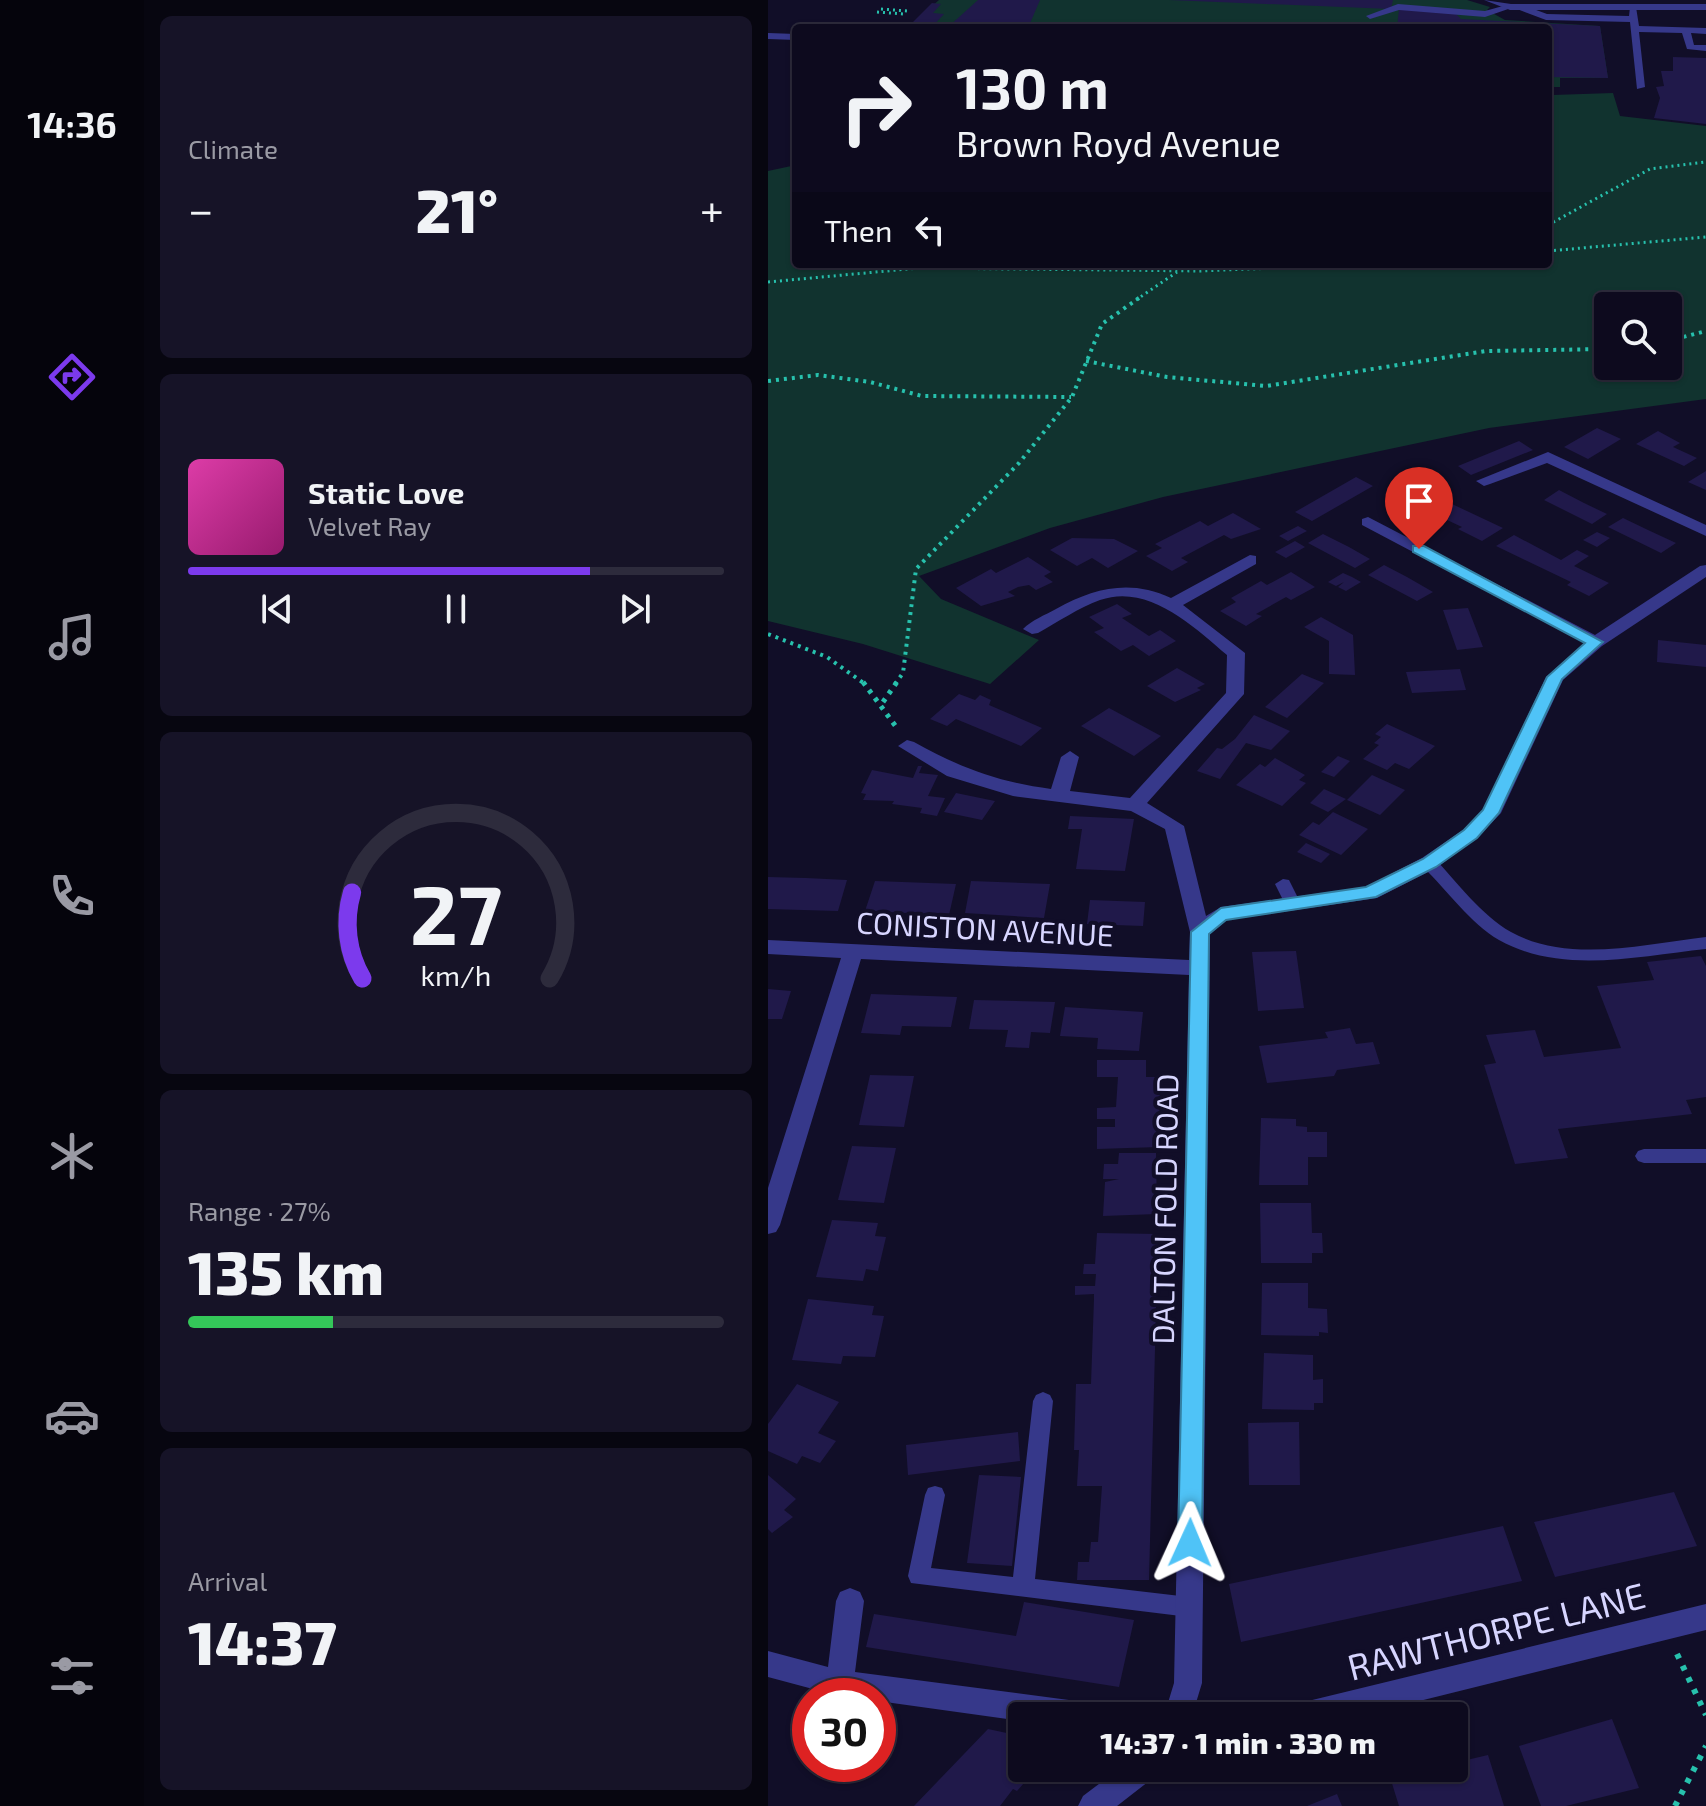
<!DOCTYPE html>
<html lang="en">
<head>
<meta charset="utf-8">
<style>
  body { margin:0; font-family:"Exo 2",sans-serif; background:#161327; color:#f1f3f6; height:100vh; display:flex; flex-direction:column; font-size:30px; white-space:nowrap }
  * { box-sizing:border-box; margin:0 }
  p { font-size:26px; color:#9a9aa4 }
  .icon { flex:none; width:44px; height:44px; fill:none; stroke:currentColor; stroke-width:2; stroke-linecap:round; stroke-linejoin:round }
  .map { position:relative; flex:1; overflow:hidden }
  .sheet { display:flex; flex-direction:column; gap:16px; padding:16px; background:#070610; width:624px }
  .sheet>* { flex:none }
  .hud { position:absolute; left:24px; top:24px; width:760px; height:244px; border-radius:8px; box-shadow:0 2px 6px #0004,0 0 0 2px #2d2b3c; background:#0d0a1e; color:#f1f3f6; overflow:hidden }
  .fabs { position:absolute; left:826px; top:292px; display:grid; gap:16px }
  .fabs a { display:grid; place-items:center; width:88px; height:88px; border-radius:8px; background:#0d0a1e; box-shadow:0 2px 6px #0004,0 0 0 2px #2d2b3c; font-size:40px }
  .speed { position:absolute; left:24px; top:1678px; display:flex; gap:16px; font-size:40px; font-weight:700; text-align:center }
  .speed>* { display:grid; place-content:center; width:104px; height:104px; border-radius:50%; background:#0d0a1e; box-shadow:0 2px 6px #0004,0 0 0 2px #2d2b3c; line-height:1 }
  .speed .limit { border:12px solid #d22; background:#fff; color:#111 }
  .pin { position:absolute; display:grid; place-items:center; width:68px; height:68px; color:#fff; margin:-82px -34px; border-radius:50% 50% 50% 0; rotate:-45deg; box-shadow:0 0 8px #0007 }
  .pin .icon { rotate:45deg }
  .me { position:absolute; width:88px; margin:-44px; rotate:1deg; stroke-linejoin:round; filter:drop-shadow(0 0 6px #0008) }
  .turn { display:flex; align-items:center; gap:28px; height:168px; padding:0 32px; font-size:36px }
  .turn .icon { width:104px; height:104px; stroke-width:2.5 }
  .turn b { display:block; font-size:56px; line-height:68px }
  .then { display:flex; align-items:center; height:76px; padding:0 32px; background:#0003; gap:16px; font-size:30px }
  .big { font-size:60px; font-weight:800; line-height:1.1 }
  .sheet .card { flex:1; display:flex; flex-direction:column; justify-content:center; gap:12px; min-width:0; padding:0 28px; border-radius:12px; background:#161327 }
  .sheet .dial { align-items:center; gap:0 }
  .dial svg { height:208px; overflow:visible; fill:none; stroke:#2d2b3c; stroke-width:7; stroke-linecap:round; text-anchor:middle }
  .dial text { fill:#f1f3f6; stroke:none }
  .song { display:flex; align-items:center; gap:24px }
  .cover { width:96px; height:96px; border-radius:12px; background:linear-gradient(135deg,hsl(320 70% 55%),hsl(320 70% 35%)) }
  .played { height:8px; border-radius:4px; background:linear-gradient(90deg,#7c3aed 75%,#2d2b3c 75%) }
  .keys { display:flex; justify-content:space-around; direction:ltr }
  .heat { display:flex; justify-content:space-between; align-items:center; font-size:44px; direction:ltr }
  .charge { height:12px; border-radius:6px; background:linear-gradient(90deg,#34c759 27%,#2d2b3c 0) }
  .trip { position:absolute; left:240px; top:1702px; width:460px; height:80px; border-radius:8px; background:#0d0a1e; box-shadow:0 2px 6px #0004,0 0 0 2px #2d2b3c; font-weight:800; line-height:80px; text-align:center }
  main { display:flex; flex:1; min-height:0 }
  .tab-bar { display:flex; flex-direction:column; width:144px; justify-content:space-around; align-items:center; background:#05040c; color:#9a9aa4 }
  .tab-bar .icon { width:56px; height:56px }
  .tab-bar .current { color:#7c3aed }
  .tab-bar b { font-size:36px; color:#f1f3f6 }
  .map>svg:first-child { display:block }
</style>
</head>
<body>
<main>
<nav class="tab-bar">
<b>14:36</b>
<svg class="icon current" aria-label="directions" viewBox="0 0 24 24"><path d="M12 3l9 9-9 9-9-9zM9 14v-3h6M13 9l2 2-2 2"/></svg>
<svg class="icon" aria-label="music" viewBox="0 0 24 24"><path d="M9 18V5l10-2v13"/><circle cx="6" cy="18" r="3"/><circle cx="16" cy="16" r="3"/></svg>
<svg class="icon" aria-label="phone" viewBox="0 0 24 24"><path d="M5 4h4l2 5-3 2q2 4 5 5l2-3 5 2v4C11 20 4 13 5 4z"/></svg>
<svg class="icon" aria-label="climate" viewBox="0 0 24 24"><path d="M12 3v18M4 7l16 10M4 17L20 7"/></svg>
<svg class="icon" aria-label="car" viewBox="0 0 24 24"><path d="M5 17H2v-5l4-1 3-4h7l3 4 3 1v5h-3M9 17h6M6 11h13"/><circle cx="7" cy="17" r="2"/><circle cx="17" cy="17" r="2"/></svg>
<svg class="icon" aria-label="filters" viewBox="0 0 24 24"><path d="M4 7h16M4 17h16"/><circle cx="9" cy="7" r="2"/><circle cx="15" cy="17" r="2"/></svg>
</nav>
<section class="sheet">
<div class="card"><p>Climate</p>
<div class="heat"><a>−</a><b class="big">21°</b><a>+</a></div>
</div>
<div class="card">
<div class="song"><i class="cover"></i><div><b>Static Love</b><p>Velvet Ray</p></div></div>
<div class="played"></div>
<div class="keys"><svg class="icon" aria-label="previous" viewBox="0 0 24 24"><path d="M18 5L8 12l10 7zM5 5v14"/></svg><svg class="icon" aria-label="pause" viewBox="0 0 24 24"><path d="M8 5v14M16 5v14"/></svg><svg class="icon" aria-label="next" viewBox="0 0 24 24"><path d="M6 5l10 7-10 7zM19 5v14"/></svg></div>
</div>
<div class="card dial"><svg viewBox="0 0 100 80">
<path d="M14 69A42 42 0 1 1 86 69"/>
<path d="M14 69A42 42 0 0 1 10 36" stroke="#7c3aed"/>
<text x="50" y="56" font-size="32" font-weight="700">27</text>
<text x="50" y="72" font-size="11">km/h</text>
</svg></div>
<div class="card"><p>Range · 27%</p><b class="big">135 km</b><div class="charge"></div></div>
<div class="card"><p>Arrival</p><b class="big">14:37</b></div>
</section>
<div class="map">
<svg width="938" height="1806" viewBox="0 0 938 1806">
  <rect width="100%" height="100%" fill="#110e28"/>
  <path fill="#11332f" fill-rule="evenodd" d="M 171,0 L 699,0 L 722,7 L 719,10 L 737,20 L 832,26 L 840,78 L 792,78 L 792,87 L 786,87 L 785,95 L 845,93 L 852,116 L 938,126 L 938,399 L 721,428 L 395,497 L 282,528 L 151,576 L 173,599 L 271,640 L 222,684 L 95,644 L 0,621 L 0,171 L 28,165 L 28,264 L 780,264 L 780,28 L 139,28 ZM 840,306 L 900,306 L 900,366 L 840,366 Z"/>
  <path fill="#20194a" d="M 210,0 L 272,0 L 260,28 L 179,28 Z
    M 401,0 L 625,0 L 623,9 Z
    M 164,3 L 173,4 L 165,13 L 176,14 L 163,28 L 139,28 Z
    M 631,9 L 684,10 L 693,19 L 832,26 L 840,78 L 780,77 L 780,28 L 629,28 Z
    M 905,57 L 938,58 L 938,124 L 886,118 L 892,98 L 888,87 L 896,86 L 893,71 L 905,71 Z
    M 829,428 L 853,439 L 820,459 L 796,447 Z
    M 890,431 L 912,443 L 905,447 L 929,458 L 916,466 L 868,444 Z
    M 751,441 L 765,450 L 703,475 L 690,466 Z
    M 938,471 L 938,490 L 920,482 Z
    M 588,477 L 605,486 L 544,521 L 527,512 Z
    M 645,483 L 684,504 L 735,528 L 714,541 L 690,529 L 694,527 L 624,494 Z
    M 791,490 L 816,503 L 839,514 L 824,524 L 776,500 Z
    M 465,513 L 493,529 L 463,539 L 456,535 L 413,558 L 420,562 L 404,571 L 378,556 L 394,548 L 387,544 L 432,521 L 440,526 Z
    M 855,518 L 880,530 L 908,543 L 893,553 L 840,527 Z
    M 530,526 L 539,531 L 520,541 L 511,536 Z
    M 829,532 L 842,538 L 829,547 L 815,540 Z
    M 555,534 L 581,547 L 602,559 L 587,568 L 540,543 Z
    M 746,535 L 793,560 L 809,550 L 821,556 L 806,566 L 841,583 L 821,596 L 799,585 L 803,582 L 728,546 Z
    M 304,538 L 346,539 L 370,551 L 340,568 L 324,558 L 309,566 L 282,550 Z
    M 527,541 L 537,547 L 518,558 L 507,552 Z
    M 260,557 L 283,572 L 276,576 L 285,582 L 268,590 L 261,585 L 250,587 L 240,592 L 247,596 L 213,606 L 188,588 L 223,569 L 228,573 Z
    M 616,565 L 639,577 L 665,592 L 649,601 L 600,575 Z
    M 523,572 L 547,587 L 523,600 L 518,597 L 488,614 L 494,616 L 478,626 L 452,611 L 468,602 L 463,598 L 493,581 L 499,585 Z
    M 575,573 L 584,577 L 593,582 L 578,591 L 570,587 L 576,582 L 568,586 L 560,582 Z
    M 349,604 L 364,614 L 354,618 L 381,636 L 392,630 L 408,641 L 381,656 L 365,645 L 353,651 L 326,632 L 336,628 L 321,617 Z
    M 700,608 L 715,647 L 689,650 L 675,610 Z
    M 553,617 L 585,635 L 587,675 L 561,674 L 561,641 L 536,627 Z
    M 890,640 L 938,645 L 938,667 L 889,662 Z
    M 409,668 L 437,684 L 429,688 L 433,690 L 407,702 L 379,686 Z
    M 692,669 L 698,690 L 644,693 L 638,672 Z
    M 534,674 L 556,683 L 519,718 L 497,707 Z
    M 191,694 L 207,700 L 212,695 L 223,700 L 221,705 L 274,728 L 253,746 L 188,719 L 179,726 L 162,719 Z
    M 341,708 L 393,736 L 366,756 L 313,726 Z
    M 486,715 L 522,731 L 503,750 L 478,743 L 452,779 L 429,771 L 449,748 L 454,749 L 467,739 Z
    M 619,724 L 667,746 L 641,769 L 627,763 L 619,770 L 595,759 L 611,745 L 606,743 L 613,737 L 607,734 Z
    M 570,756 L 582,761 L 566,777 L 553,772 Z
    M 507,758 L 537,775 L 531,780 L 538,783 L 514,806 L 468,785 L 492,764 L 497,767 Z
    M 150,766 L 154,766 L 151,773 L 170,775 L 160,796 L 177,798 L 169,816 L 152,813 L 154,808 L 124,804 L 126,801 L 95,800 L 98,794 L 93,793 L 104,770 L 145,778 Z
    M 604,775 L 637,790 L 612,815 L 579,800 Z
    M 556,789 L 578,799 L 560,812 L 542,803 Z
    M 188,793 L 227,801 L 214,820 L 176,812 Z
    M 565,812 L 600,829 L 573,855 L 531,835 L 545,822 L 551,825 Z
    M 302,816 L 366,819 L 357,871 L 308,869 L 314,829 L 300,829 Z
    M 538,843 L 562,854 L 553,863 L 529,852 Z
    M 0,877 L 38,878 L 79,880 L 70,911 L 0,909 Z
    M 107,881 L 188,884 L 181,915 L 97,911 Z
    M 203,881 L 282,884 L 276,918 L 197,913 Z
    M 322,900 L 377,902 L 375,926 L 319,924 Z
    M 528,951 L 536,1008 L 490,1011 L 484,952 Z
    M 933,956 L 938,966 L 938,1097 L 918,1100 L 924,1114 L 790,1129 L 800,1158 L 747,1164 L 716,1065 L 728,1063 L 718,1035 L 767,1030 L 776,1057 L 853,1048 L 829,986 L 886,980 L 879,962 Z
    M 0,989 L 23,991 L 14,1019 L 0,1019 Z
    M 103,994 L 189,997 L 183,1027 L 134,1026 L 132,1035 L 93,1033 Z
    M 206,1000 L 287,1002 L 282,1033 L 263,1032 L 261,1048 L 237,1047 L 240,1030 L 201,1029 Z
    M 297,1007 L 375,1012 L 371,1051 L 329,1049 L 330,1038 L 292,1036 Z
    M 582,1028 L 588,1044 L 605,1042 L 612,1064 L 569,1070 L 566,1076 L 499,1083 L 491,1046 L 560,1038 L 557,1032 Z
    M 329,1060 L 378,1060 L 378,1077 L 392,1077 L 391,1147 L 329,1149 L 329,1127 L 347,1127 L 347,1119 L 329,1119 L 329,1108 L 348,1107 L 350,1077 L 329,1077 Z
    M 102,1075 L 146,1076 L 136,1127 L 91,1125 Z
    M 493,1118 L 528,1119 L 528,1126 L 539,1127 L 539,1132 L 559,1132 L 559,1157 L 540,1157 L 540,1185 L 491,1185 Z
    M 84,1146 L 128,1148 L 116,1203 L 70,1200 Z
    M 351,1153 L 388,1153 L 389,1214 L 335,1216 L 337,1182 L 351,1179 L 335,1179 L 336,1164 L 350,1164 Z
    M 492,1203 L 543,1203 L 544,1233 L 554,1233 L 555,1253 L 544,1253 L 544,1263 L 493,1263 Z
    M 64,1220 L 110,1223 L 107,1236 L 118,1237 L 110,1271 L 98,1269 L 95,1281 L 48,1277 Z
    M 329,1233 L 390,1234 L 381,1580 L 309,1580 L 310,1562 L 321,1562 L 323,1542 L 330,1542 L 334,1486 L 309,1486 L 311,1450 L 306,1450 L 308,1384 L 323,1384 L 326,1299 L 326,1294 L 307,1295 L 307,1286 L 327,1286 L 328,1274 L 315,1274 L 316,1264 L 327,1264 Z
    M 494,1283 L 540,1283 L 540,1308 L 559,1309 L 560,1333 L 551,1332 L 551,1336 L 493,1335 Z
    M 40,1299 L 106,1306 L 104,1315 L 116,1316 L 107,1357 L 75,1356 L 73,1364 L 24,1360 Z
    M 496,1353 L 545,1355 L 545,1380 L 555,1379 L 555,1403 L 546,1403 L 546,1410 L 494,1409 Z
    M 29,1384 L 71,1402 L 50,1433 L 68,1441 L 52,1463 L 34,1456 L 29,1464 L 0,1451 L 0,1424 Z
    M 531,1422 L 532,1485 L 481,1485 L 480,1423 Z
    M 250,1432 L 252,1461 L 140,1475 L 138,1445 Z
    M 0,1475 L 28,1499 L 16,1510 L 25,1517 L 4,1533 L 0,1529 Z
    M 211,1475 L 253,1477 L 244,1566 L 199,1563 Z
    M 906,1492 L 929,1546 L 787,1577 L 766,1522 Z
    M 735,1526 L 754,1581 L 473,1642 L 461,1584 Z
    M 256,1602 L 366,1620 L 351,1687 L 98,1647 L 106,1614 L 248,1636 Z
    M 844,1719 L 871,1788 L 798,1806 L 773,1806 L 751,1746 Z
    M 220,1729 L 248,1735 L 254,1740 L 254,1768 L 264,1768 L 260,1772 L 263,1775 L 249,1791 L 245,1789 L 232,1806 L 146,1806 Z
    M 720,1755 L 736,1806 L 631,1806 L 622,1777 L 661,1768 L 686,1768 L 686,1763 Z
    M 569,1794 L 574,1806 L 539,1806 Z"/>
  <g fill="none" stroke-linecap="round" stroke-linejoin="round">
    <path stroke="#27c1ad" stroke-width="3" stroke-dasharray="2 4" stroke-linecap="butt" d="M 113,9 L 139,11
      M 109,12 L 136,14
      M 780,225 L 882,169 L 938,162
      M 780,251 L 938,237
      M 0,282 L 151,268 L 432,271 L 608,264
      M 368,300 L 409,272"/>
    <path stroke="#27c1ad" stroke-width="4" stroke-dasharray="3 5" stroke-linecap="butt" d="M 900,341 L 938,331
      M 318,361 L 399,377 L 498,386 L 718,351 L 840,349
      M 0,381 L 50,375 L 102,382 L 154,396 L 303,397
      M 0,634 L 59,657 L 97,684
      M 127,684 L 135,673 L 148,569 L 251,463 L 304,397 L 334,324 L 371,298"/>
    <path stroke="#27c1ad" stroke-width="5" stroke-dasharray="4 6" stroke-linecap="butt" d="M 95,682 L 129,728
      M 115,702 L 129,682"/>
    <path stroke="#27c1ad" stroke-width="6" stroke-dasharray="5 8" stroke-linecap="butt" d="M 909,1654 L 938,1715
      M 907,1806 L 938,1746"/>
    <path fill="#36388a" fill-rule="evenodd" d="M 630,4 L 717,11 L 742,4 L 746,7 L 717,17 L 631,10 L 602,19 L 598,16 Z
      M 752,4 L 779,14 L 861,16 L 862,7 L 868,7 L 871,26 L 938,28 L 938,34 L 923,33 L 926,45 L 938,45 L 938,51 L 919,49 L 914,33 L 871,32 L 877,87 L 869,89 L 862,22 L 778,20 L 749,9 L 749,5 Z
      M 0,33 L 28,34 L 28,40 L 0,39 Z
      M 661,858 L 667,859 C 690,883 713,915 743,932 C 800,964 877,944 938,937 L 938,949 C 871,956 793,975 731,940 C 702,923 679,890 655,867 L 653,863 L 655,859 Z
      M 515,879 L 521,880 L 533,904 L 531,908 L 525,909 L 519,908 L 507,884 Z
      M 876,1149 L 938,1149 L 938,1163 L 876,1163 L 870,1161 L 867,1156 L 870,1151 Z
      M 275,1392 L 282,1395 L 285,1401 L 267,1579 L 421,1597 L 429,1600 L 432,1607 L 429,1614 L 421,1617 L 143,1583 L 140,1576 L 157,1495 L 160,1488 L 167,1486 L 174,1488 L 177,1495 L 163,1568 L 245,1577 L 265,1401 L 268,1395 Z"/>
    <path fill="#36388a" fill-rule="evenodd" d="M 716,0 L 743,4 L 938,4 L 938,10 L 742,10 Z
      M 780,452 L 938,525 L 938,536 L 779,463 L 722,484 L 716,486 L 708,481 Z
      M 600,517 L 827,635 L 932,566 L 938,565 L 938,577 L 834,646 L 795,680 L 733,813 L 709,838 L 668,868 L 609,898 L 459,920 L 442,934 L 434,1683 L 424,1716 L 396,1716 L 406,1683 L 421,975 L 93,959 L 12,1225 L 8,1232 L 0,1234 L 0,1188 L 73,958 L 0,954 L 0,940 L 421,960 L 422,932 L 397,829 L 363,811 L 245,796 L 179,776 L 130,746 L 139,740 L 146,742 C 193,768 230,782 283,789 L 293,757 L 302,751 L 311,757 L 302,791 L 362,798 L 458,693 L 459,655 C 425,626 380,583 332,600 C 310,608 290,622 270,633 L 264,634 L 255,629 C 264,620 277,615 288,609 C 326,588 362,579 403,598 L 482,555 L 488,556 L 488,564 L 415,605 L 477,653 L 476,694 L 379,803 L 416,826 L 438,916 L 453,907 L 598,887 L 654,858 L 695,830 L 715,810 L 778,677 L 817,643 L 594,525 L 594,519 Z
      M 82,1588 L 92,1592 L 96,1601 L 87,1672 L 316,1702 L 326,1706 L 330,1716 L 254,1716 L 254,1721 L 110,1701 L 110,1696 L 71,1696 L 0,1677 L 0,1651 L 60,1667 L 68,1601 L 72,1592 Z
      M 938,1604 L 938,1630 L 591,1716 L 522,1716 L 526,1706 L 536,1702 Z
      M 352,1768 L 389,1768 L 385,1778 L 349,1806 L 310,1806 L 315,1796 Z"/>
  </g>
  <path fill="#4fc3f7" stroke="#337fa1" stroke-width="2" d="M 645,546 L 656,546 L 835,642 L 794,679 L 731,813 L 709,838 L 668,867 L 608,897 L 458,920 L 441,934 L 434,1543 L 431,1551 L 422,1554 L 413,1551 L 410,1543 L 423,932 L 453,908 L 598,887 L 655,859 L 696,830 L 715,810 L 779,677 L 817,643 L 645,552 Z"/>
  <g text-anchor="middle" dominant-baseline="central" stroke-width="8" stroke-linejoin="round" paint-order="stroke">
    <g font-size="30" fill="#d7d5ff" stroke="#110e28">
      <text transform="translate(217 928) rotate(3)">CONISTON AVENUE</text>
      <text transform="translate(396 1209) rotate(-89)">DALTON FOLD ROAD</text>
    </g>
    <g font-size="36" fill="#d7d5ff" stroke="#110e28">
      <text transform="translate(728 1630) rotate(-14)">RAWTHORPE LANE</text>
    </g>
  </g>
</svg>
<div class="fabs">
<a><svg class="icon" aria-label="search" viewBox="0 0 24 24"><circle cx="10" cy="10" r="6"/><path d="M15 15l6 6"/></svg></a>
</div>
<div class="speed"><div class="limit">30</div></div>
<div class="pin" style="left:651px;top:549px;background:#d93025"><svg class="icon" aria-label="arrive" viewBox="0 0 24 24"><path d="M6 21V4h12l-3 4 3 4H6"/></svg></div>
<svg class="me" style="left:422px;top:1543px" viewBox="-20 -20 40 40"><path d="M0-17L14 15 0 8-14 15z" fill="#4fc3f7" stroke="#fff" stroke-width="4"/></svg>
<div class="trip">14:37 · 1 min · 330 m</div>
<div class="hud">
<div class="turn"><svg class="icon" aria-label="right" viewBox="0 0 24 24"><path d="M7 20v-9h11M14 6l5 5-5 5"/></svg><div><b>130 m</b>Brown Royd Avenue</div></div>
<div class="then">Then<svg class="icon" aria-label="left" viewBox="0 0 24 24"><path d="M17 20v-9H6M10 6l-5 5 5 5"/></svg></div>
</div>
</div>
</main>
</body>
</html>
